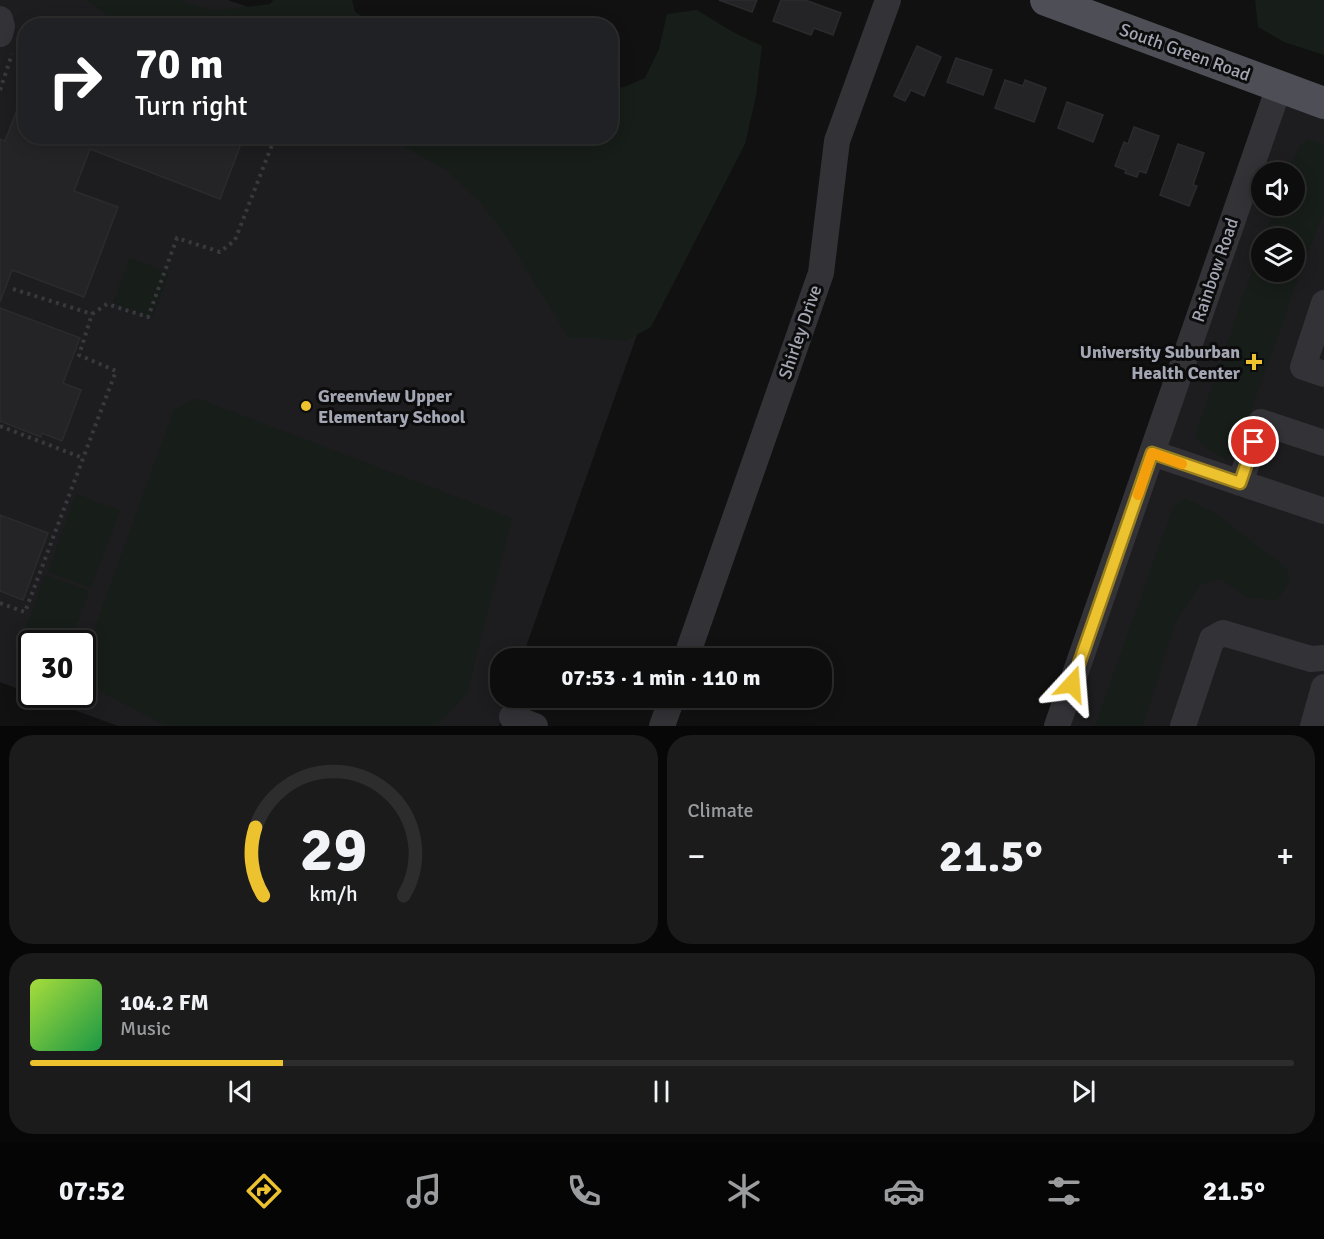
<!DOCTYPE html>
<html lang="en">
<head>
<meta charset="utf-8">
<style>
  body { margin:0; font-family:Signika,sans-serif; background:#1b1b1c; color:#f1f3f6; height:100vh; display:flex; flex-direction:column; font-size:22px; white-space:nowrap }
  * { box-sizing:border-box; margin:0 }
  p { font-size:20px; color:#9a9c9e }
  .icon { flex:none; width:33px; height:33px; fill:none; stroke:currentColor; stroke-width:2; stroke-linecap:round; stroke-linejoin:round }
  .map { position:relative; height:726px; overflow:hidden }
  .sheet { display:flex; flex-direction:column; gap:9px; padding:9px; background:#070708; flex:1 }
  .sheet>* { flex:none }
  .top-card { position:absolute; left:18px; top:18px; width:600px; height:126px; border-radius:24px; box-shadow:0 3px 15px #0003,0 0 0 2px #2d2d2e; background:#202124; color:#fff; overflow:hidden }
  .controls { position:absolute; left:1251px; top:162px; display:grid; gap:12px }
  .controls a { display:grid; place-items:center; width:54px; height:54px; border-radius:50%; background:#0d0d0e; box-shadow:0 3px 15px #0003,0 0 0 2px #2d2d2e; font-size:30px }
  .speed { position:absolute; left:18px; top:630px; display:flex; gap:12px; font-size:30px; font-weight:700; text-align:center }
  .speed>* { display:grid; place-content:center; width:78px; height:78px; border-radius:50%; background:#0d0d0e; box-shadow:0 3px 15px #0003,0 0 0 2px #2d2d2e; line-height:1 }
  .speed .limit { border:3px solid #111; border-radius:9px; background:#fff; color:#111 }
  .pin { position:absolute; display:grid; place-items:center; width:51px; height:51px; color:#fff; margin:-26px; border:3px solid #fff; border-radius:50%; box-shadow:0 2px 6px #0007 }
  .me { position:absolute; width:66px; margin:-33px; rotate:19deg; stroke-linejoin:round; filter:drop-shadow(0 0 4px #0008) }
  .turn { display:flex; align-items:center; gap:21px; height:126px; padding:0 18px; font-size:27px }
  .turn .icon { width:78px; height:78px; stroke-width:2.5 }
  .turn b { display:block; font-size:42px; line-height:51px }
  .big { font-size:45px; font-weight:800; line-height:1.1 }
  .sheet .card { flex:1; display:flex; flex-direction:column; justify-content:center; gap:9px; min-width:0; padding:0 21px; border-radius:24px; background:#1b1b1c }
  .sheet .dial { align-items:center; gap:0 }
  .dial svg { height:156px; overflow:visible; fill:none; stroke:#2d2d2e; stroke-width:7; stroke-linecap:round; text-anchor:middle }
  .dial text { fill:#f1f3f6; stroke:none }
  .song { display:flex; align-items:center; gap:18px }
  .cover { width:72px; height:72px; border-radius:9px; background:linear-gradient(135deg,hsl(80 70% 55%),hsl(140 70% 35%)) }
  .played { height:6px; border-radius:3px; background:linear-gradient(90deg,#ecc22f 20%,#2d2d2e 20%) }
  .keys { display:flex; justify-content:space-around; direction:ltr }
  .heat { display:flex; justify-content:space-between; align-items:center; font-size:33px; direction:ltr }
  .sheet .tiles { flex:1; display:grid; gap:9px; grid-template-columns:1fr 1fr }
  .card:last-child { grid-column:span 2 }
  .trip { position:absolute; left:490px; top:648px; width:342px; height:60px; border-radius:24px; background:#0d0d0e; box-shadow:0 3px 15px #0003,0 0 0 2px #2d2d2e; font-weight:800; line-height:60px; text-align:center }
  .dock { display:flex; height:96px; justify-content:space-around; align-items:center; background:#050506; color:#9a9c9e }
  .dock .icon { width:42px; height:42px }
  .dock .active { color:#ecc22f }
  .dock b { font-size:27px; color:#f1f3f6 }
  .map>svg:first-child { display:block }
</style>
</head>
<body>
<div class="map">
<svg width="1324" height="726" viewBox="0 0 1324 726">
  <rect width="100%" height="100%" fill="#111112"/>
  <path fill="#1d1d1f" fill-rule="evenodd" d="M 0,0 L 228,0 L 299,25 L 26,26 L 26,136 L 606,137 L 696,169 L 522,658 L 501,658 L 501,698 L 509,698 L 499,726 L 118,726 L 33,695 L 82,694 L 82,644 L 32,644 L 31,694 L 0,682 Z
    M 1279,87 L 1324,103 L 1324,726 L 1057,726 ZM 1262,172 L 1294,172 L 1294,206 L 1262,206 ZM 1262,238 L 1294,238 L 1294,272 L 1262,272 Z"/>
  <path fill="#171d19" d="M 87,0 L 179,0 L 212,11 L 270,4 L 273,0 L 352,0 L 355,12 L 378,25 L 119,25 Z
    M 1256,0 L 1324,0 L 1324,55 L 1284,42 L 1258,27 L 1255,1 Z
    M 697,10 L 731,31 L 762,46 L 756,96 L 745,144 L 651,327 L 625,341 L 595,338 L 569,338 L 504,233 L 481,203 L 446,170 L 387,137 L 610,136 L 611,88 L 624,87 L 645,78 L 659,49 L 667,14 Z
    M 1307,139 L 1324,145 L 1324,213 L 1310,246 L 1245,427 L 1226,460 L 1205,447 L 1195,436 L 1261,245 L 1262,272 L 1294,272 L 1294,238 L 1264,238 L 1275,206 L 1294,206 L 1294,172 L 1287,172 L 1299,147 Z
    M 130,258 L 169,273 L 152,318 L 113,303 Z
    M 196,398 L 512,518 L 467,693 L 436,726 L 166,726 L 83,682 L 83,660 L 174,410 Z
    M 76,494 L 120,510 L 91,588 L 48,572 Z
    M 1185,498 L 1215,513 L 1286,568 L 1290,581 L 1277,600 L 1249,598 L 1221,579 L 1200,585 L 1176,620 L 1143,726 L 1095,726 L 1173,507 Z
    M 45,575 L 89,591 L 70,643 L 32,644 L 31,660 L 16,655 Z"/>
  <path fill="#242426" stroke="#2b2b2e" stroke-width="1.5" d="M 719,0 L 757,0 L 752,12 Z
    M 781,0 L 805,0 L 841,13 L 833,35 L 814,28 L 811,35 L 773,21 Z
    M 917,46 L 941,57 L 924,96 L 911,90 L 905,101 L 894,96 Z
    M 956,58 L 992,70 L 983,95 L 947,82 Z
    M 1005,80 L 1023,86 L 1025,80 L 1046,88 L 1034,122 L 995,108 Z
    M 26,87 L 26,136 L 244,136 L 220,199 L 90,149 L 74,191 L 118,207 L 84,297 L 12,270 L 0,302 L 0,139 L 5,141 Z
    M 1067,102 L 1103,115 L 1093,142 L 1058,128 Z
    M 1134,127 L 1159,136 L 1146,173 L 1139,171 L 1137,177 L 1125,173 L 1126,170 L 1115,166 L 1124,142 L 1128,144 Z
    M 1178,144 L 1204,153 L 1193,185 L 1197,186 L 1189,206 L 1160,195 Z
    M 0,308 L 80,338 L 63,383 L 81,390 L 62,441 L 42,433 L 41,437 L 0,421 Z
    M 0,515 L 48,533 L 23,600 L 0,591 Z"/>
  <g fill="none" stroke-linecap="round" stroke-linejoin="round">
    <path stroke="#38393e" stroke-width="4" stroke-dasharray="3 4.5" stroke-linecap="butt" d="M 0,90 L 12,54
      M 13,289 L 92,314
      M 0,426 L 83,458
      M 0,603 L 25,612 L 116,371 L 79,355 L 92,314 L 107,304 L 148,317 L 177,238 L 220,252 L 235,240 L 272,145 L 272,136"/>
    <path stroke="#323237" stroke-width="26" d="M 0,19 L 2,26 L 0,34
      M 1324,303 L 1303,367 L 1324,374
      M 1152,453 L 1324,511
      M 1240,483 L 1261,422 L 1324,443
      M 686,658 L 821,273 L 837,141 L 888,0
      M 512,717 L 535,726
      M 662,726 L 672,698
      M 1057,726 L 1279,87
      M 1183,726 L 1212,639 L 1223,633 L 1311,659 L 1324,658
      M 1313,726 L 1324,687"/>
    <path stroke="#4e4f56" stroke-width="32" d="M 1046,0 L 1324,103"/>
  </g>
  <g fill="none" stroke-linecap="round" stroke-linejoin="round">
    <defs>
      <path id="route" d="M 1072,684 L 1152,453 L 1240,483 L 1254,442"/>
    </defs>
    <use href="#route" stroke="#997e1f" stroke-width="15"/>
    <use href="#route" stroke="#ecc22f" stroke-width="10"/>
    <path stroke="#f59e0b" stroke-width="10" d="M 1138,495 L 1152,453 L 1182,464"/>
  </g>
  <g fill="#ecc22f" stroke="#0c0c0d" stroke-width="2">
    <path d="M1251 353h6v6h6v6h-6v6h-6v-6h-6v-6h6z"/>
    <circle cx="306" cy="406" r="6"/>
  </g>
  <g text-anchor="middle" dominant-baseline="central" stroke-width="6" stroke-linejoin="round" paint-order="stroke">
    <g font-size="18" fill="#a3a6b3" stroke="#0c0c0d">
      <text transform="translate(1185 52) rotate(20)">South Green Road</text>
      <text transform="translate(1215 270) rotate(-71)">Rainbow Road</text>
      <text transform="translate(800 332) rotate(-71)">Shirley Drive</text>
    </g>
    <g font-size="18" font-weight="bold" fill="#a3a6b3" stroke="#0c0c0d" text-anchor="end">
      <text x="1240" y="352">University Suburban<tspan x="1240" dy="21">Health Center</tspan></text>
      <text x="318" y="396" text-anchor="start">Greenview Upper<tspan x="318" dy="21">Elementary School</tspan></text>
    </g>
  </g>
</svg>
<div class="controls">
<a><svg class="icon" aria-label="sound" viewBox="0 0 24 24"><path d="M4 9h4l5-4v14l-5-4H4zM17 9q2 3 0 6"/></svg></a>
<a><svg class="icon" aria-label="layers" viewBox="0 0 24 24"><path d="M12 4l9 5-9 5-9-5zM3 14l9 5 9-5"/></svg></a>
</div>
<div class="speed"><div class="limit">30</div></div>
<div class="pin" style="left:1254px;top:442px;background:#d93025"><svg class="icon" aria-label="arrive" viewBox="0 0 24 24"><path d="M6 21V4h12l-3 4 3 4H6"/></svg></div>
<svg class="me" style="left:1072px;top:684px" viewBox="-20 -20 40 40"><path d="M0-17L14 15 0 8-14 15z" fill="#ecc22f" stroke="#fff" stroke-width="4"/></svg>
<div class="trip">07:53 · 1 min · 110 m</div>
<div class="top-card">
<div class="turn"><svg class="icon" aria-label="right" viewBox="0 0 24 24"><path d="M7 20v-9h11M14 6l5 5-5 5"/></svg><div><b>70 m</b>Turn right</div></div>
</div>
</div>
<section class="sheet">
<div class="tiles">
<div class="card dial"><svg viewBox="0 0 100 80">
<path d="M14 69A42 42 0 1 1 86 69"/>
<path d="M14 69A42 42 0 0 1 10 34" stroke="#ecc22f"/>
<text x="50" y="56" font-size="32" font-weight="700">29</text>
<text x="50" y="72" font-size="11">km/h</text>
</svg></div>
<div class="card"><p>Climate</p>
<div class="heat"><a>−</a><b class="big">21.5°</b><a>+</a></div>
</div>
<div class="card">
<div class="song"><i class="cover"></i><div><b>104.2 FM</b><p>Music</p></div></div>
<div class="played"></div>
<div class="keys"><svg class="icon" aria-label="previous" viewBox="0 0 24 24"><path d="M18 5L8 12l10 7zM5 5v14"/></svg><svg class="icon" aria-label="pause" viewBox="0 0 24 24"><path d="M8 5v14M16 5v14"/></svg><svg class="icon" aria-label="next" viewBox="0 0 24 24"><path d="M6 5l10 7-10 7zM19 5v14"/></svg></div>
</div>
</div>
</section>
<nav class="dock">
<b>07:52</b>
<svg class="icon active" aria-label="directions" viewBox="0 0 24 24"><path d="M12 3l9 9-9 9-9-9zM9 14v-3h6M13 9l2 2-2 2"/></svg>
<svg class="icon" aria-label="music" viewBox="0 0 24 24"><path d="M9 18V5l10-2v13"/><circle cx="6" cy="18" r="3"/><circle cx="16" cy="16" r="3"/></svg>
<svg class="icon" aria-label="phone" viewBox="0 0 24 24"><path d="M5 4h4l2 5-3 2q2 4 5 5l2-3 5 2v4C11 20 4 13 5 4z"/></svg>
<svg class="icon" aria-label="climate" viewBox="0 0 24 24"><path d="M12 3v18M4 7l16 10M4 17L20 7"/></svg>
<svg class="icon" aria-label="car" viewBox="0 0 24 24"><path d="M5 17H2v-5l4-1 3-4h7l3 4 3 1v5h-3M9 17h6M6 11h13"/><circle cx="7" cy="17" r="2"/><circle cx="17" cy="17" r="2"/></svg>
<svg class="icon" aria-label="filters" viewBox="0 0 24 24"><path d="M4 7h16M4 17h16"/><circle cx="9" cy="7" r="2"/><circle cx="15" cy="17" r="2"/></svg>
<b>21.5°</b>
</nav>
</body>
</html>
